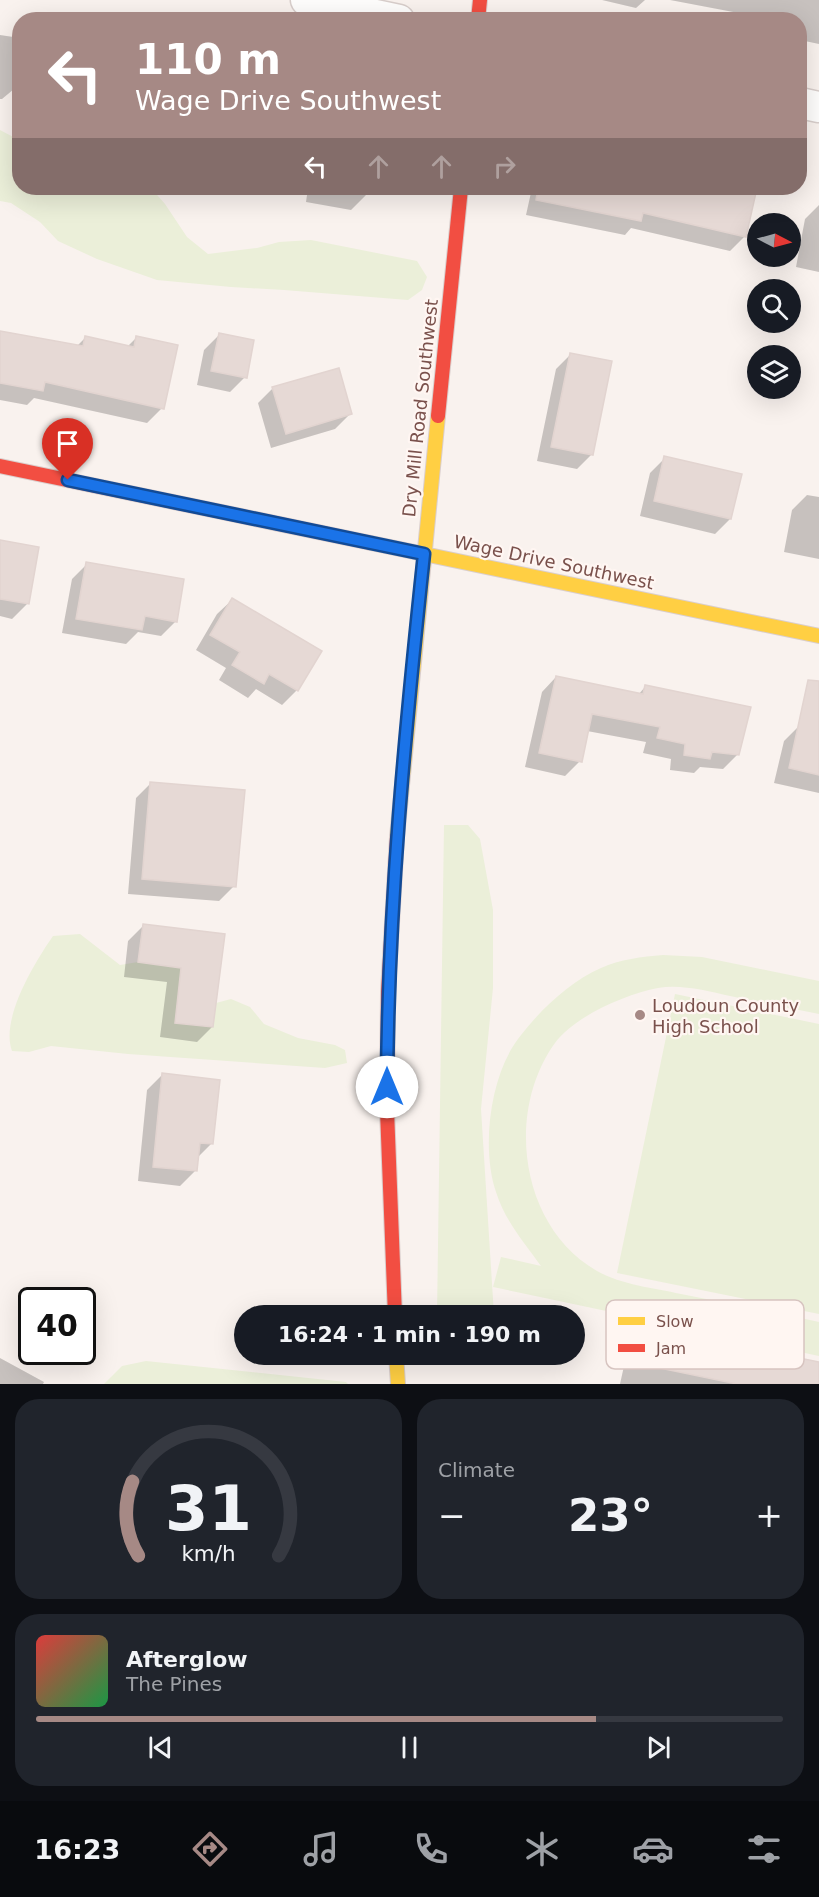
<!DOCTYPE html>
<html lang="en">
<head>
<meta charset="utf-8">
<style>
  body { margin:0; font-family:"DejaVu Sans",sans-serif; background:#20242c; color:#f1f3f6; height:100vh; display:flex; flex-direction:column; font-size:22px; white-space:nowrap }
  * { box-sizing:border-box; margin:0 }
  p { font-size:20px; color:#9ea1a6 }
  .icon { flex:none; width:33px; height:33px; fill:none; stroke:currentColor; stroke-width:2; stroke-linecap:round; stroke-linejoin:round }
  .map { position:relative; height:1384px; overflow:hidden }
  .drawer { display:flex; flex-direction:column; gap:15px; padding:15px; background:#0d0f14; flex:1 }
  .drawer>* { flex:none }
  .top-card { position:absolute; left:12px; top:12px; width:795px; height:183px; border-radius:24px; box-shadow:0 6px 24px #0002; background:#a68985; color:#fff; overflow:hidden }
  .needle { width:39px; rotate:96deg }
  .buttons { position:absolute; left:747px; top:213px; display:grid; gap:12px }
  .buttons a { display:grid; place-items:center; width:54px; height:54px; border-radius:50%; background:#171b24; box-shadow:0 6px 24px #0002; font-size:30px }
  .speed { position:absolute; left:18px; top:1287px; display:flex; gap:12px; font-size:30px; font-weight:700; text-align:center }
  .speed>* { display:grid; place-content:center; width:78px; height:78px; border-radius:50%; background:#171b24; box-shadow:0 6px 24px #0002; line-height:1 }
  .speed .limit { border:3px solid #111; border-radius:9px; background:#fff; color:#111 }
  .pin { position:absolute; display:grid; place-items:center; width:51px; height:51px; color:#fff; margin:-62px -26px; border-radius:50% 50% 50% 0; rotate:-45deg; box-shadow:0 0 6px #0007 }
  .pin .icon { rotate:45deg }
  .me { position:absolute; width:66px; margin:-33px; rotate:0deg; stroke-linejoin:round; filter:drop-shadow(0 0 4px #0008) }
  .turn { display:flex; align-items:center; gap:21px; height:126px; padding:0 24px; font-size:27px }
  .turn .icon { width:78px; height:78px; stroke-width:2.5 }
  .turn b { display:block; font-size:42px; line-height:51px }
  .lanes { display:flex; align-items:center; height:57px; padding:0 24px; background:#0003; justify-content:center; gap:30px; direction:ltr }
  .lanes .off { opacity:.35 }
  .big { font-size:45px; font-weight:800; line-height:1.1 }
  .drawer .card { flex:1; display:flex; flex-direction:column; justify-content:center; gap:9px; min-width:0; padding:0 21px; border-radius:24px; background:#20242c }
  .drawer .dial { align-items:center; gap:0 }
  .dial svg { height:156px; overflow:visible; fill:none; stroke:#363941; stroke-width:7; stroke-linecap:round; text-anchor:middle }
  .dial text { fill:#f1f3f6; stroke:none }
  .song { display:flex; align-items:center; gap:18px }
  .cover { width:72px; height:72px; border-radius:9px; background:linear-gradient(135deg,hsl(0 70% 55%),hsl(140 70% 35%)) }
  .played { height:6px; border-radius:3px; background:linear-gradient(90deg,#a68985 75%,#363941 75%) }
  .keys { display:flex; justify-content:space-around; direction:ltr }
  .heat { display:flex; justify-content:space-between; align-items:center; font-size:33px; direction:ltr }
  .drawer .tiles { flex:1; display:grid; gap:15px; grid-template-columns:1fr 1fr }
  .card:last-child { grid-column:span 2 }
  .trip { position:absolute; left:234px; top:1305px; width:351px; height:60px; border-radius:30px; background:#171b24; box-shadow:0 6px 24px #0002; font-weight:800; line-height:60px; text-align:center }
  .tabs { display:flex; height:96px; justify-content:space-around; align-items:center; background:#090b0e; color:#9ea1a6 }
  .tabs .icon { width:42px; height:42px }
  .tabs .current { color:#a68985 }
  .tabs b { font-size:27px; color:#f1f3f6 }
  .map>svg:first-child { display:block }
</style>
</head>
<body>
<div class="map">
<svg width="819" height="1384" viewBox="0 0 819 1384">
  <rect width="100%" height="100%" fill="#f9f2ee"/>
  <path fill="#ebefd9" d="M 0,130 L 19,140 L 20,188 L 151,188 L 165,204 L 187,237 L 208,254 L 257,248 L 279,242 L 311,240 L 417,261 L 427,277 L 422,290 L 408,300 L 284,290 L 231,287 L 157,280 L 97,259 L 58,241 L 40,222 L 11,203 L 0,201 Z
    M 444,825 L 468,825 L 480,839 L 493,910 L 493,988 L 481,1109 L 494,1315 L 437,1315 Z
    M 80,934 L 120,965 L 138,962 L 181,968 L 175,1023 L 213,1027 L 216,1003 L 231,999 L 250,1007 L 264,1024 L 298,1038 L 335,1045 L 345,1050 L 347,1063 L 325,1068 L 128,1054 L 51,1046 L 29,1052 L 12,1051 C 0,1019 35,962 53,936 Z
    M 663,955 L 702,957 L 819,981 L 819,1014 C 789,1008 760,1002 730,996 C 707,991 681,984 658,988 C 626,994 575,1016 555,1043 C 505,1112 520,1227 597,1271 C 622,1285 654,1288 681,1294 C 727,1303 773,1312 819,1322 L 819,1356 L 493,1287 L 501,1257 L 541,1266 C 524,1242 505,1221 496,1192 C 481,1148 490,1076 518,1039 C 539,1011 569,982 601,968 C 620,959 642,957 663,955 Z
    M 675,994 L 819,1024 L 819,1314 L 617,1273 Z
    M 146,1361 L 346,1382 L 348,1384 L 104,1384 L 122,1366 Z"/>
  <path fill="#0003" d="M 602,0 L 645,0 L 636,8 Z
    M 670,0 L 819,0 L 819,44 L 800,40 L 800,20 L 748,20 L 749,15 Z
    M 0,35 L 20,38 L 20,84 L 2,99 L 0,99 Z
    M 308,188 L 367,188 L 366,195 L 351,210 L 306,202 Z
    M 532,188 L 755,188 L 745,236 L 730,251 L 631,228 L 625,235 L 526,215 Z
    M 819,205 L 819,272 L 796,267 L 805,219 Z
    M 0,332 L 76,347 L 85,338 L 127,347 L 137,337 L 162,408 L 147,423 L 34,398 L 27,405 L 0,400 Z
    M 219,335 L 245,377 L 230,392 L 197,385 L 204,350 Z
    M 571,354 L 592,454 L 577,469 L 537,461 L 556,369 Z
    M 273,388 L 350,414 L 335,429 L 271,448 L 258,403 Z
    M 665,458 L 740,475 L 730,519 L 715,534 L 640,516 L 650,473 Z
    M 807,495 L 819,497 L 819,559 L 784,552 L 792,510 Z
    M 0,541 L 38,548 L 27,604 L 12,619 L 0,616 Z
    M 87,564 L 176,621 L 161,636 L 138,632 L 126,644 L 62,633 L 72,579 Z
    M 232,600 L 297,690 L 282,705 L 256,689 L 248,698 L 219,680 L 226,668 L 196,650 L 217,614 Z
    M 556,677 L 638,695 L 645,687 L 738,754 L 723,769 L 700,767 L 694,773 L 670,770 L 671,759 L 643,753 L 646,742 L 587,731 L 580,761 L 565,776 L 525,767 L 542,692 Z
    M 799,726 L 819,730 L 819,793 L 774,783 L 784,741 Z
    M 151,783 L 234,886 L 219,901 L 128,894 L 136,798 Z
    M 143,926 L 223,936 L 212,1027 L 197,1042 L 160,1037 L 167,982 L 124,977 L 128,941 Z
    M 162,1075 L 212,1143 L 197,1158 L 195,1171 L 180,1186 L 138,1181 L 147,1090 Z
    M 653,1329 L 819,1364 L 819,1384 L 620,1384 L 626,1357 Z
    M 0,1358 L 44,1382 L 43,1384 L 0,1384 Z"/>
  <path fill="#e6d9d5" stroke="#e2d4d0" stroke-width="1.5" d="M 538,188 L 757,188 L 746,237 L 643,213 L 641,221 L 536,200 Z
    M 0,331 L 83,346 L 85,336 L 134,347 L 136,336 L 178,345 L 164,409 L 45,382 L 43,391 L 0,383 Z
    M 219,333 L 254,340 L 247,378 L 211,371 Z
    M 570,353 L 612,361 L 593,455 L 551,447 Z
    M 339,368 L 352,414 L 286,434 L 272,387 Z
    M 664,456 L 742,474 L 731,519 L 654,501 Z
    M 0,540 L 39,547 L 29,604 L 0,599 Z
    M 86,562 L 184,579 L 177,622 L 145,616 L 142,630 L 76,619 Z
    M 232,598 L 322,651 L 298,691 L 269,674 L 264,684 L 232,665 L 240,652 L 210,635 Z
    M 556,676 L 643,694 L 645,685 L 751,707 L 739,755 L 712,752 L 710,759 L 684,755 L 685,744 L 657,738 L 660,727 L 592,714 L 582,762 L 539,753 Z
    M 808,680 L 819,681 L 819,775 L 789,768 Z
    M 150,782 L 245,790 L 236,887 L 142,879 Z
    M 143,924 L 225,934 L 213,1027 L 175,1023 L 181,968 L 138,962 Z
    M 162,1073 L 220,1080 L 213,1144 L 200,1143 L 197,1171 L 153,1167 Z
    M 652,1328 L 819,1362 L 819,1384 L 737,1384 L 645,1365 Z"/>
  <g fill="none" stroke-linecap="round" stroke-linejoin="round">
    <defs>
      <path id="street" d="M 306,0 L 399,20
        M 800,103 L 819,107"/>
      <path id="slow" d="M 371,543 L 819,636
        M 397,837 L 438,416
        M 396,1354 L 398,1384"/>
      <path id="jam" d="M 478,20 L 480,0
        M 438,416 L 461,188
        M 0,466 L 371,543
        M 395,1316 L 387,1110 L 388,992 L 397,837"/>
    </defs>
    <use href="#street" stroke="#d8cecb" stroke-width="33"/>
    <use href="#slow" stroke="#dacecc" stroke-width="16"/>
    <use href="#jam" stroke="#dacecc" stroke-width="16"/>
    <use href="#street" stroke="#fefdfc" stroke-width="30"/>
    <use href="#slow" stroke="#ffcf43" stroke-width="14"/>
    <use href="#jam" stroke="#f24e42" stroke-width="14"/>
  </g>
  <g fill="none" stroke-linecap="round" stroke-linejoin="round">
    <defs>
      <path id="route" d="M 68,480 L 424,554 C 405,731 388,908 387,1087"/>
    </defs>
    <use href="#route" stroke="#114b97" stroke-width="15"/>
    <use href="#route" stroke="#1a73e8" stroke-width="10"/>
  </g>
  <circle fill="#a68985" stroke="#fff6f2" stroke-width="2" cx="640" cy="1015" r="6"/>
  <g text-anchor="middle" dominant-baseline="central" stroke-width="4.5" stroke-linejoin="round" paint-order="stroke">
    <g font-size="18" fill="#7a514c" stroke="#fff6f2">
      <text transform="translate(420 408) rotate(-84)">Dry Mill Road Southwest</text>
      <text transform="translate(554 562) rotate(12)">Wage Drive Southwest</text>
    </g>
    <g font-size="18" fill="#7a514c" stroke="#fff6f2" text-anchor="start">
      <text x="652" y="1005">Loudoun County<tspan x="652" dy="21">High School</tspan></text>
    </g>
  </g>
  <rect x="606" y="1300" width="198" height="69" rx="9" fill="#fff6f2" stroke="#d7c4c0" stroke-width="1.5"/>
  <rect x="618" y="1317" width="27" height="8" fill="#ffcf43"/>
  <rect x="618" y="1344" width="27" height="8" fill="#f24e42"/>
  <g font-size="16" fill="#7a514c">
    <text x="656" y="1327">Slow</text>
    <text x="656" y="1354">Jam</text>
  </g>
</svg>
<div class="buttons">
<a><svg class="needle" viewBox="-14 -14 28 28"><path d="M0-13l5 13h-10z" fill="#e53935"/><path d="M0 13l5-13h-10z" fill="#9ea1a6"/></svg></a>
<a><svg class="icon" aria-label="search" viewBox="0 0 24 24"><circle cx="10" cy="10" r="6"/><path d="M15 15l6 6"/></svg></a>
<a><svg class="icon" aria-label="layers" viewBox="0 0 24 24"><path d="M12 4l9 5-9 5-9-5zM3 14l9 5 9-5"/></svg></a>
</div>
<div class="speed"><div class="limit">40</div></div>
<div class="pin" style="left:68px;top:480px;background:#d93025"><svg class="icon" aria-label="arrive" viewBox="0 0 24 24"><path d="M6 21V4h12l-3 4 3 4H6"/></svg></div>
<svg class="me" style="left:387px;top:1087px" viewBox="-20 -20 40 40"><circle r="19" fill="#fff"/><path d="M0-13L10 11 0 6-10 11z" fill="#1a73e8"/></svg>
<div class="trip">16:24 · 1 min · 190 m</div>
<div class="top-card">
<div class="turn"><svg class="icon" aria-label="left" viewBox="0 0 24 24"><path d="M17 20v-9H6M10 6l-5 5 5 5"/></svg><div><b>110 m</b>Wage Drive Southwest</div></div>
<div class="lanes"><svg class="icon" aria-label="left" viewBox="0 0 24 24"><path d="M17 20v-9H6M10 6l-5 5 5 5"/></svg><svg class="icon off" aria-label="ahead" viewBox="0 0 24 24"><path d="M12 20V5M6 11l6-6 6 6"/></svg><svg class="icon off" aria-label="ahead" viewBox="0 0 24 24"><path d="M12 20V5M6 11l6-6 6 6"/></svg><svg class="icon off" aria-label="right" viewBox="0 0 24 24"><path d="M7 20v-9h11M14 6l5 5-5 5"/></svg></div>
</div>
</div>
<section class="drawer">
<div class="tiles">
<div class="card dial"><svg viewBox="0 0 100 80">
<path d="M14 69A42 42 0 1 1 86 69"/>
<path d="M14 69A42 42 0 0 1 11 31" stroke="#a68985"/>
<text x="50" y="56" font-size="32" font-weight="700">31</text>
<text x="50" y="72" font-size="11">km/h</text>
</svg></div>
<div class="card"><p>Climate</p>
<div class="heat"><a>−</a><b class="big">23°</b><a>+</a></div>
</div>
<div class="card">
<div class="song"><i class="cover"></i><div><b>Afterglow</b><p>The Pines</p></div></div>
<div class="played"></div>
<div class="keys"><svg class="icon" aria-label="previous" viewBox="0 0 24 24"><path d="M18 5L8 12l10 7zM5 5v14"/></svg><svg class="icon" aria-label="pause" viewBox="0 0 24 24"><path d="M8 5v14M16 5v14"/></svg><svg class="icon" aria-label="next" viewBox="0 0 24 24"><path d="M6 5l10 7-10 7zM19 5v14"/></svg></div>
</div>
</div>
</section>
<nav class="tabs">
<b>16:23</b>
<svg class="icon current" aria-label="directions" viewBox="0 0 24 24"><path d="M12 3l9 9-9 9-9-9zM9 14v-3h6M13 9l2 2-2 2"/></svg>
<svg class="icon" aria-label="music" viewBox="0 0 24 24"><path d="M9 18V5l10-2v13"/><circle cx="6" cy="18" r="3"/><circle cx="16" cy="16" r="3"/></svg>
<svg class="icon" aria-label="phone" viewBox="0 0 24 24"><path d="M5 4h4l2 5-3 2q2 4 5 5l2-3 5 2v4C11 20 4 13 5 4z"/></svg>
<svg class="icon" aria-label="climate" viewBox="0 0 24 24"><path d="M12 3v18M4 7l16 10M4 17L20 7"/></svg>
<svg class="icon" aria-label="car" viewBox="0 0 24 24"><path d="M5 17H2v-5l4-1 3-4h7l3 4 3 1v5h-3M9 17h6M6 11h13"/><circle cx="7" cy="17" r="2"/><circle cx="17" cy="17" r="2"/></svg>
<svg class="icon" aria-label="filters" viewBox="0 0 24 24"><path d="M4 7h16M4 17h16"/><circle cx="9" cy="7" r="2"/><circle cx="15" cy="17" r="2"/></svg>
</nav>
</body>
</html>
